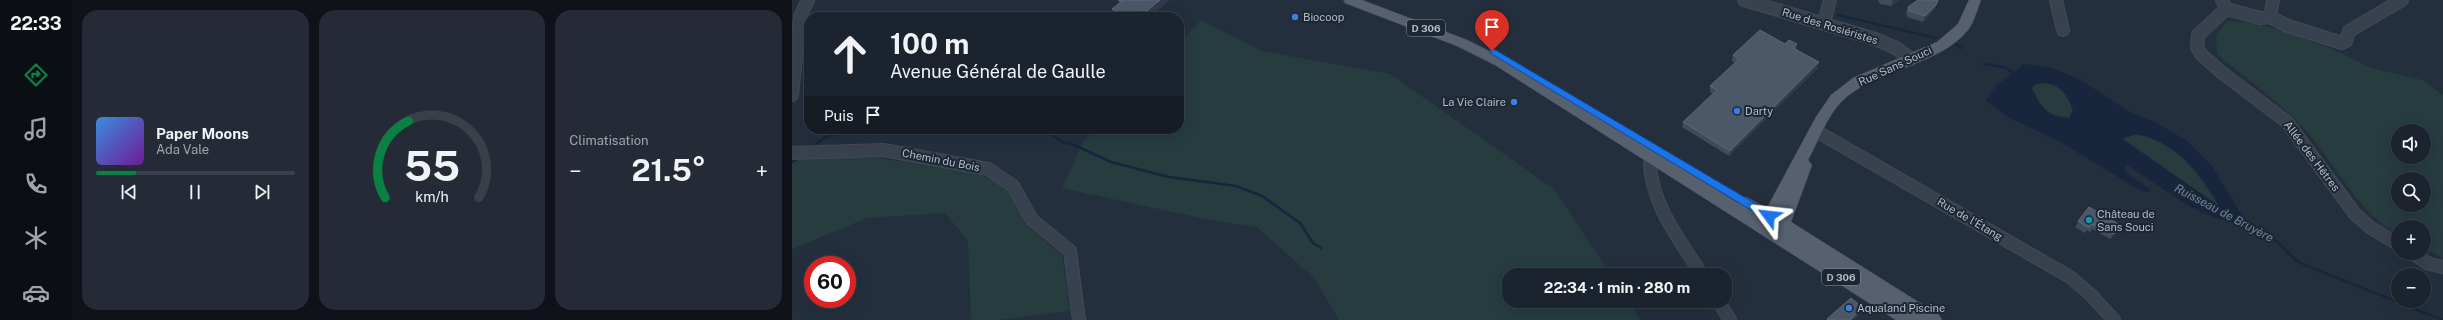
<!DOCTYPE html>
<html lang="fr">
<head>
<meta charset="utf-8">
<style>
  body { margin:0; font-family:"Public Sans",sans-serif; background:#242b36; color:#f1f3f6; height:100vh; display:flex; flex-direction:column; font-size:15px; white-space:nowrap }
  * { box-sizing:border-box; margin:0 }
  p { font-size:13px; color:#a0a4aa }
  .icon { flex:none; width:22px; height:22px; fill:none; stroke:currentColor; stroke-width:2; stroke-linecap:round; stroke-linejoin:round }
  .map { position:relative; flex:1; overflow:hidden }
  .side { display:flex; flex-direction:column; gap:10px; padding:10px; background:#0f1319; width:720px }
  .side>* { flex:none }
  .guide { position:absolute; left:12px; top:12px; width:380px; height:122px; border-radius:16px; box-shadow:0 4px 16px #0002,0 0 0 1px #39404a; background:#1b232e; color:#f1f3f6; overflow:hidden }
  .fabs { position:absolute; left:1599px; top:124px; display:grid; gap:8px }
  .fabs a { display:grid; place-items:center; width:40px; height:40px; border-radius:50%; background:#1b232e; box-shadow:0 4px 16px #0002,0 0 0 1px #39404a; font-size:20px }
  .speed { position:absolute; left:12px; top:256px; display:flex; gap:8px; font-size:20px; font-weight:700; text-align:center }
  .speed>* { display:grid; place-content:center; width:52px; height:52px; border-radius:50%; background:#1b232e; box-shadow:0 4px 16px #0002,0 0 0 1px #39404a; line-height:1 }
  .speed .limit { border:6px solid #d22; background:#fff; color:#111 }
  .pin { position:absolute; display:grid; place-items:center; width:34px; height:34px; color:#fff; margin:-41px -17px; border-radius:50% 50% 50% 0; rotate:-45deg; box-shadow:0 0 4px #0007 }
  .pin .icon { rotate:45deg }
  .me { position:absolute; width:44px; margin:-22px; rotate:300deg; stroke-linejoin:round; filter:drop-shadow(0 0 3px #0008) }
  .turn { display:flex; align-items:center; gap:14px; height:84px; padding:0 20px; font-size:18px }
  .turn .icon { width:52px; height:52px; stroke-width:2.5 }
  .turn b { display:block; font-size:28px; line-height:34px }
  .then { display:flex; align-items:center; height:38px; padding:0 20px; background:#0003; gap:8px; font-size:15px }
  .big { font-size:30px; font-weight:700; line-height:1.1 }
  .side .tile { flex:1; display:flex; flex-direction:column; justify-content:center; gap:6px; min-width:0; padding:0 14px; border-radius:16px; background:#242b36 }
  .side .dial { align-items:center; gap:0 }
  .dial svg { height:104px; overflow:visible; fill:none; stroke:#39404a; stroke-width:7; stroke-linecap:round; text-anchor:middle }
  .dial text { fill:#f1f3f6; stroke:none }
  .song { display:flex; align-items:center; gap:12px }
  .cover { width:48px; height:48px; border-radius:6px; background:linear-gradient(135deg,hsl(210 70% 55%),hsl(280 70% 35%)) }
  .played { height:4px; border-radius:2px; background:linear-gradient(90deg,#0b8043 20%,#39404a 20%) }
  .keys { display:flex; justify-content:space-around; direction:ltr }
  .heat { display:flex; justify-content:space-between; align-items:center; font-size:22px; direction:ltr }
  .side .tiles { flex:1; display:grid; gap:10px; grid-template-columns:repeat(3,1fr) }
  .trip { position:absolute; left:710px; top:268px; width:230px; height:40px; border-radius:16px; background:#1b232e; box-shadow:0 4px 16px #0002,0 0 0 1px #39404a; font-weight:700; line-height:40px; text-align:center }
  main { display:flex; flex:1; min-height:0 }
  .dock { display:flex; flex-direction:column; width:72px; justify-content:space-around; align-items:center; background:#0b0e12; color:#a0a4aa }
  .dock .icon { width:28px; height:28px }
  .dock .selected { color:#0b8043 }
  .dock b { font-size:18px; color:#f1f3f6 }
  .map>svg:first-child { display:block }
</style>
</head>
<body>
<main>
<nav class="dock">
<b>22:33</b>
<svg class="icon selected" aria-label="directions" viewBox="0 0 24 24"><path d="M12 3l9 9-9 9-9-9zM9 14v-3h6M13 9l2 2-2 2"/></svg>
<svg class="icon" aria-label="music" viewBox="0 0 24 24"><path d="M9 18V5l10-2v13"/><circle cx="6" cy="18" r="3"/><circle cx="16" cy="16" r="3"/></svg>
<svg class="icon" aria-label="phone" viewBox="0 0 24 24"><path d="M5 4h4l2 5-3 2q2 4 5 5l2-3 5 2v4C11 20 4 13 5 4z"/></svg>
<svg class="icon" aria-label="climate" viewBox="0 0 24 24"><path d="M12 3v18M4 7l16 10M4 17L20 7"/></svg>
<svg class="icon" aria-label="car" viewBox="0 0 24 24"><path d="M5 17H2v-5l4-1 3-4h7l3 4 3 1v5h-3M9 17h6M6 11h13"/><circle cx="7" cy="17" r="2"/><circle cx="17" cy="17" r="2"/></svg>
</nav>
<section class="side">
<div class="tiles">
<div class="tile">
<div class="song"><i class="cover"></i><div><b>Paper Moons</b><p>Ada Vale</p></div></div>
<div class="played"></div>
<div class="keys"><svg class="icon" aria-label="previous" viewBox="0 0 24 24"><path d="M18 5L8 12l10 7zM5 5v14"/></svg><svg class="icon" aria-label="pause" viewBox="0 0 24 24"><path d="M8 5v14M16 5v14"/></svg><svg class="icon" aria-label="next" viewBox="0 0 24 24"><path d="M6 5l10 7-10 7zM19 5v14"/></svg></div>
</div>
<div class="tile dial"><svg viewBox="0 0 100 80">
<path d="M14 69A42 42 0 1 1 86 69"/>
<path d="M14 69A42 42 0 0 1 32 10" stroke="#0b8043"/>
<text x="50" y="56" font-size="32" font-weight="700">55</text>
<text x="50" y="72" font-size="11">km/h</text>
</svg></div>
<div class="tile"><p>Climatisation</p>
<div class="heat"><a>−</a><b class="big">21.5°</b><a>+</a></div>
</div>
</div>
</section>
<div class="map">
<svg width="1651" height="320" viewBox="0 0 1651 320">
  <rect width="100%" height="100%" fill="#242f3e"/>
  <path fill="#263c3f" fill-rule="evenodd" d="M 409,20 L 469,51 L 598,74 L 762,189 L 819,275 L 717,275 L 717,301 L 836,301 L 848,320 L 547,320 L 522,278 L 465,227 L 417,220 L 270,188 L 293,138 L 312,129 L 387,129 L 387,43 Z
    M 1436,21 L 1461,23 L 1485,29 L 1542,50 L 1579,68 L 1630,80 L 1651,95 L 1651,258 L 1632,248 L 1632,227 L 1606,227 L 1606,234 C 1566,213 1546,167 1517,134 C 1491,104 1456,80 1425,54 L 1424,35 ZM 1606,131 L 1632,131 L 1632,157 L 1606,157 ZM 1606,179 L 1632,179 L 1632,205 L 1606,205 Z
    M 1249,83 C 1267,83 1275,93 1281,110 L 1277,118 C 1253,116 1250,107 1240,89 L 1242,85 Z
    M 1344,134 C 1387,143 1404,172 1427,206 L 1330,138 Z
    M 14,157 L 87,158 L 188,174 L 215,189 L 234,225 L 270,255 L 278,311 L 207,320 L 179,320 L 176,241 L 153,213 L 75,218 L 0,249 L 0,163 Z"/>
  <path fill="#17263c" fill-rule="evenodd" d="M 1232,64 L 1259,68 L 1289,80 L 1336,111 L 1361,121 L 1394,140 L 1420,166 L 1457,227 L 1424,218 L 1397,206 L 1335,165 L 1332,169 L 1338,176 L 1358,189 L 1356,192 L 1349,191 L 1270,143 L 1218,118 L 1194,101 C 1203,83 1217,77 1232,64 ZM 1249,83 C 1267,83 1275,93 1281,110 L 1277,118 C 1254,116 1249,107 1240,89 L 1242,85 ZM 1344,134 C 1384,142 1408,172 1427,206 L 1330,139 Z"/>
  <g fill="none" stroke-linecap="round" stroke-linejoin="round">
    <path stroke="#17263c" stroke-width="2.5" d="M 1046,15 L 1144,38
      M 1163,44 L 1169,48
      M 1193,64 L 1212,67 L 1224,75
      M 221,129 L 229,132 L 247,131 L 259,134 L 270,142 L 280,144 L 319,162 L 377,177 L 444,186 L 470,196 L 508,223 L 521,243 L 529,248
      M 19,148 L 32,138 L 61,129
      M 0,162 L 8,157
      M 1455,226 L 1484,241 L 1504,260 L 1513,265 L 1651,320"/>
    <defs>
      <path id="minor" d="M 952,0 L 1083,39 L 1104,48 L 1119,59
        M 1264,0 L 1271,30
        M 1430,0 L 1434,9 L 1406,35 L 1405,47 L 1409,54 L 1429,72 L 1495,122 L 1563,214 L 1579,228 L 1606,244
        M 1434,9 L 1468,18 L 1478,17 L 1496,26 L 1550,43 L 1554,41 L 1557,31 L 1610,0
        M 1478,17 L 1481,0
        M 1032,23 L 1038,0
        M 0,95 L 8,17 L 16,0
        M 1024,131 L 1278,277 L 1299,295 L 1322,320
        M 0,153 L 91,150 L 196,169 L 221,186 L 240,220 L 278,251 L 287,320
        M 862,159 L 858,164 C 860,206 888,240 910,275
        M 1620,253 L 1637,264 L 1651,267
        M 926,301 L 938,320"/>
      <path id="major" d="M 552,0 L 570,0 L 675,40 L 713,59 L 946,203 L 948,199 L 954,197 L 975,208 L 1024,117 L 1039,95 L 1061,78 L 1145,42 L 1166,24 L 1177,0 L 1189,0 C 1185,10 1182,22 1176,30 C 1146,67 1083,68 1049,102 C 1034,118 1026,142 1016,160 L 1020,165 L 999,222 L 1147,315 L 1150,320 L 1104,320 L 703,65 L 665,46 L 553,3 Z"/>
    </defs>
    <use href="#minor" stroke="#414a57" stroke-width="14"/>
    <use href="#major" stroke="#414a57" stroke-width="1"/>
    <use href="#minor" stroke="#38414e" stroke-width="12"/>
    <use href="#major" fill="#56606e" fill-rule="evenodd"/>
  </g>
  <path fill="#3f4b5c" d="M 326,0 L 377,0 L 359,16 L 356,16 L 354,17 L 329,17 L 324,15 L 320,9 L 328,3 Z
    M 1086,0 L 1107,0 L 1099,6 L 1088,4 Z
    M 1126,0 L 1147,0 L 1141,11 L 1131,22 L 1115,17 L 1114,13 L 1116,7 Z
    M 993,44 L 1005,44 L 1004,49 L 1026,68 L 937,156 L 890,127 L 891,122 L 921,94 L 918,92 L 918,86 L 943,63 L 940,61 L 941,55 Z
    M 1297,207 L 1322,234 L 1318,239 L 1300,229 L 1298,232 L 1295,230 L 1293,233 L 1283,227 Z"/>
  <path fill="#2f3b4b" d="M 368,0 L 377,0 L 359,16 L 355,11 Z
    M 1101,0 L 1107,0 L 1099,6 Z
    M 1146,0 L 1141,11 L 1131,22 L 1133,16 Z
    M 353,10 L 356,16 L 354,17 L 344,17 Z
    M 1027,62 L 1026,68 L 937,156 L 938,151 Z
    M 1071,308 L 1069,313 L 1062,320 L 1058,320 Z"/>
  <path fill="#4b5868" stroke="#5c6777" d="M 326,0 L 368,0 L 355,11 L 353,10 L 344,17 L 342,17 L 320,9 L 330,1 Z
    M 1126,0 L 1146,0 L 1144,5 L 1133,16 L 1117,11 L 1116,7 Z
    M 968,30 L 993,44 L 997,40 L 1005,44 L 1001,48 L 1027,62 L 938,151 L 891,122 L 925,90 L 918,86 L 947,59 L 941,55 Z
    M 1297,207 L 1328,225 L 1322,234 L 1304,224 L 1302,226 L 1299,224 L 1297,228 L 1286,221 Z
    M 1059,298 L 1071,308 L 1058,320 L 1036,320 L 1035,319 Z"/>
  <path fill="#1a73e8" stroke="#114b97" d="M 700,48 L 981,214 L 981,219 L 974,219 L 698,53 L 698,49 Z"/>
  <g fill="#3f7fe0" stroke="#1d2633" stroke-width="1.5">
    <circle cx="503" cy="17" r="4"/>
    <circle cx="722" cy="102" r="4"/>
    <circle cx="945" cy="111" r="4"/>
    <circle cx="1057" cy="308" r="4"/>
  </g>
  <circle fill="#0f9aa8" stroke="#1d2633" stroke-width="1.5" cx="1297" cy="220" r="4"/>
  <g text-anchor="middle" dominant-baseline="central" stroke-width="4" stroke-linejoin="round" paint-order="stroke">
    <g fill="#1d2633" stroke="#878f9c" stroke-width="1">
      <rect x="615" y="20" width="38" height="16" rx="3"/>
      <rect x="1030" y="269" width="38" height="16" rx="3"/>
    </g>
    <g font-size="10" font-weight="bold" fill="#b4bcc9">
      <text x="634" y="28">D 306</text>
      <text x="1049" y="277">D 306</text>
    </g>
    <g font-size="11" fill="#b4bcc9" stroke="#1d2633" text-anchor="start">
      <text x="511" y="17">Biocoop</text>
      <text x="714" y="102" text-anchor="end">La Vie Claire</text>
      <text x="953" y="111">Darty</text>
      <text x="1305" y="214">Château de<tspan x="1305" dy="13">Sans Souci</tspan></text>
      <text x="1065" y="308">Aqualand Piscine</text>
    </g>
    <g font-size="11" fill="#b4bcc9" stroke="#1d2633">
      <text transform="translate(1038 26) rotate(17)">Rue des Rosiéristes</text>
      <text transform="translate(1103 66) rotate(-25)">Rue Sans Souci</text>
      <text transform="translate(1520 156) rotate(53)">Allée des Hêtres</text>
      <text transform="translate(149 160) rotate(11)">Chemin du Bois</text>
      <text transform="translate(1178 219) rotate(30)">Rue de l'Étang</text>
    </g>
    <g font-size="12" font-style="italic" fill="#6d86a8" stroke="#1d2633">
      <text transform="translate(1432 213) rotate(28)">Ruisseau de Bruyère</text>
    </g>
  </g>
</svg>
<div class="fabs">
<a><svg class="icon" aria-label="sound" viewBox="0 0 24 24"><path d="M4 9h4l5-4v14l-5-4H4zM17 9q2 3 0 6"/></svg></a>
<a><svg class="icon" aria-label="search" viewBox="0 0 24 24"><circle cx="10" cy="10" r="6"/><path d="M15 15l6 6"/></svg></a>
<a>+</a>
<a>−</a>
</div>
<div class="speed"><div class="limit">60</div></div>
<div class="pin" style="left:700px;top:51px;background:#d93025"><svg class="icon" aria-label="arrive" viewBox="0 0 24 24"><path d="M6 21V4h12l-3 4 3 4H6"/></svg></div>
<svg class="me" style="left:977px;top:216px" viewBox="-20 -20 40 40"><path d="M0-17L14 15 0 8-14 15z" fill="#1a73e8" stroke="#fff" stroke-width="4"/></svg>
<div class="trip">22:34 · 1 min · 280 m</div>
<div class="guide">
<div class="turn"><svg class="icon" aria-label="ahead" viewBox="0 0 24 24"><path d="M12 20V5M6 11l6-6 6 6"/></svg><div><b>100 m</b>Avenue Général de Gaulle</div></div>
<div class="then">Puis<svg class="icon" aria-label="arrive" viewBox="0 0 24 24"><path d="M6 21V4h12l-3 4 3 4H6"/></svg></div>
</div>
</div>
</main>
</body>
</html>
